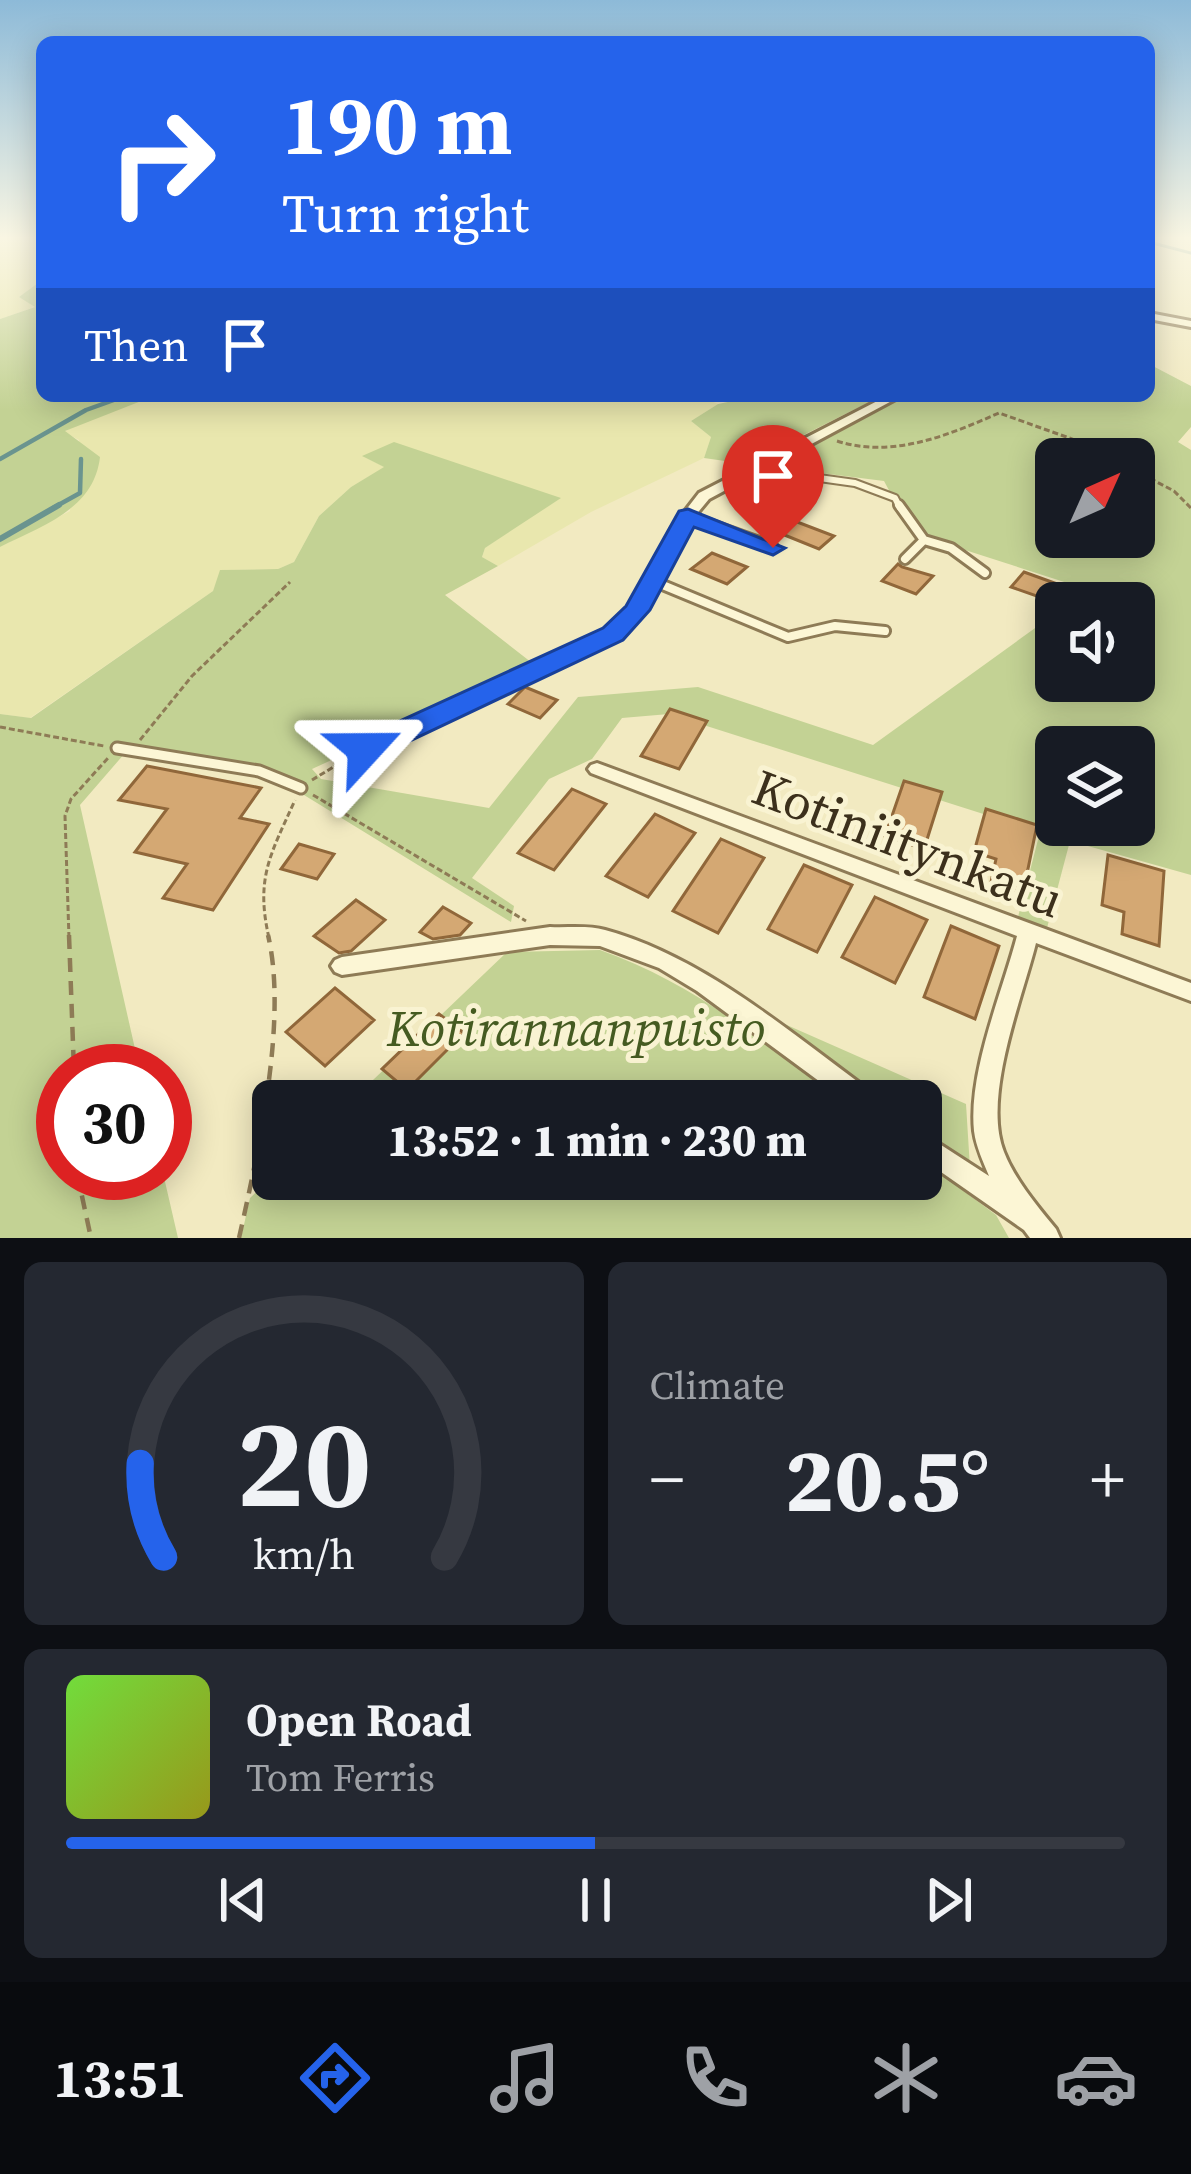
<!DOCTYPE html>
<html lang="en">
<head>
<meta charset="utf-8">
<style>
  body { margin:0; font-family:"Source Serif 4",serif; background:#242831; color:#f1f3f6; height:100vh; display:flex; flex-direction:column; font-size:45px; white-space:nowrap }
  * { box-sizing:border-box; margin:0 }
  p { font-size:39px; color:#9ea1a6 }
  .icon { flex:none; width:66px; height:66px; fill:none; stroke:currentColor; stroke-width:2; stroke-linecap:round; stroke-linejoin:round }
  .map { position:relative; height:1238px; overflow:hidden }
  .sheet { display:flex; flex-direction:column; gap:24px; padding:24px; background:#0d0f14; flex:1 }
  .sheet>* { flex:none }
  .guide { position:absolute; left:36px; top:36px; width:1119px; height:366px; border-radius:18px; box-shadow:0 6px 30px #0003; background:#2563eb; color:#fff; overflow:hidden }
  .needle { width:78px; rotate:45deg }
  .controls { position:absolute; left:1035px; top:438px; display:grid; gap:24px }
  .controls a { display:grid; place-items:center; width:120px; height:120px; border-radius:18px; background:#171b24; box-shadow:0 6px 30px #0003; font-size:60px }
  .speed { position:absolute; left:36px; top:1044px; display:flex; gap:24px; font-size:60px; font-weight:700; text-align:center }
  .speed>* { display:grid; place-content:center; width:156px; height:156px; border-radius:50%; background:#171b24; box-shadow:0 6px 30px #0003; line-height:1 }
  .speed .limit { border:18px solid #d22; background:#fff; color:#111 }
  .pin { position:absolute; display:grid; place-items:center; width:102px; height:102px; color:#fff; margin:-123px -51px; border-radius:50% 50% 50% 0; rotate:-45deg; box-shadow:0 0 12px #0007 }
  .pin .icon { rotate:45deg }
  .me { position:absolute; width:132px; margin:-66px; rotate:66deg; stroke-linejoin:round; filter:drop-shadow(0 0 9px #0008) }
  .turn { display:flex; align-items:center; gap:42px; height:252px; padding:0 48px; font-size:54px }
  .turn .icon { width:156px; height:156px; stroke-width:2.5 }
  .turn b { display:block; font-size:84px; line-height:102px }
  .then { display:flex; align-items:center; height:114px; padding:0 48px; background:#0003; gap:24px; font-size:45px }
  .big { font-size:90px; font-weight:800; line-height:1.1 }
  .sheet .card { flex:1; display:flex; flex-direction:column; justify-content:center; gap:18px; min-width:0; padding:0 42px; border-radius:18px; background:#242831 }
  .sheet .dial { align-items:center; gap:0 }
  .dial svg { height:312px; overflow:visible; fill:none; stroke:#363941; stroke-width:7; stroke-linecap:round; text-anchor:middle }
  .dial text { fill:#f1f3f6; stroke:none }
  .song { display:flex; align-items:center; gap:36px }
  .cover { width:144px; height:144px; border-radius:18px; background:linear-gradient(135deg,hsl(100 70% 55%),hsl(60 70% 35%)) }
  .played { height:12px; border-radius:6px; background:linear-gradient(90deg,#2563eb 50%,#363941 50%) }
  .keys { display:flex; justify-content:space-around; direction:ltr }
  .heat { display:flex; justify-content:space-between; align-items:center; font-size:66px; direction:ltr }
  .sheet .tiles { flex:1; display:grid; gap:24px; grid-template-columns:1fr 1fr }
  .card:last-child { grid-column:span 2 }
  .trip { position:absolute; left:252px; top:1080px; width:690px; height:120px; border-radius:18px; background:#171b24; box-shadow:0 6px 30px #0003; font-weight:800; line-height:120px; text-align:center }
  .tab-bar { display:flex; height:192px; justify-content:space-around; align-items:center; background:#090b0e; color:#9ea1a6 }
  .tab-bar .icon { width:84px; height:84px }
  .tab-bar .active { color:#2563eb }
  .tab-bar b { font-size:54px; color:#f1f3f6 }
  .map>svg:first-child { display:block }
</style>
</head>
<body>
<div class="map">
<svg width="1191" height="1238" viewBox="0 0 1191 1238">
  <rect width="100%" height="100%" fill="#f2eac1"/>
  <path fill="#e9e7ae" d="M 0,236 L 42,236 L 42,280 L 19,297 L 37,306 L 0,319 Z
    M 154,396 L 700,396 L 718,404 L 691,421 L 711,437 L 704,458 L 591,512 L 498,566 L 482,557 L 485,548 L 559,498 L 364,457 L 385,467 L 351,487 L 319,516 L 294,562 L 278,569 L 221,570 L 213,591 L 30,718 L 0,714 L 0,547 L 70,511 L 79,440 L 64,432 L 86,419 Z"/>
  <path fill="#c3d294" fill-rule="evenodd" d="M 42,280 L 42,396 L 154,396 L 65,431 L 100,457 C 94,510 41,526 0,547 L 0,319 L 35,307 L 19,297 Z
    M 1149,364 L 1191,386 L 1191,427 L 1178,442 L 1191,450 L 1191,875 L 1070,841 L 1047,928 L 1018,917 L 1040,832 L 669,714 L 622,718 L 592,759 L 549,779 L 472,878 L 514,906 L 511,922 L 304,795 L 266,778 L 125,753 L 80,805 L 140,1071 L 63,1071 L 63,1173 L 163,1173 L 178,1238 L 0,1238 L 0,714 L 31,718 L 213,591 L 220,570 L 278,569 L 294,562 L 319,516 L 351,487 L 384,467 L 362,456 L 394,442 L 561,498 L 485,548 L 482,557 L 498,566 L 445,595 L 536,666 L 312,769 L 321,779 L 489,808 L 578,697 L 698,687 L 873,745 L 1056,613 L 1056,681 L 1134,681 L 1134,603 L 1069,603 L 1086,589 L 912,533 L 884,481 L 773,467 L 906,396 L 1149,396 ZM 1056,459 L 1134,459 L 1134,537 L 1056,537 ZM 1056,747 L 1134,747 L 1134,825 L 1056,825 Z
    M 757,396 L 881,396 L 746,464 L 704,458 L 711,437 L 691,421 L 718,404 Z
    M 600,950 C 694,983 764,1042 843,1101 L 351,1101 L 507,952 Z
    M 780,1022 L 966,1104 L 970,1168 L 921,1130 L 921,1101 L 883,1101 Z
    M 921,1159 L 996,1215 L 1009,1238 L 241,1238 L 250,1198 L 273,1176 L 921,1179 Z"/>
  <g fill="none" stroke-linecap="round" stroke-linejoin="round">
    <path stroke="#6a948f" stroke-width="3" d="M 1149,242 L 1191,253"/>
    <path stroke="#6a948f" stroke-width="4.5" d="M 0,459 L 86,410 L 125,396
      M 53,508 L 80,493 L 81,459"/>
    <path stroke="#6a948f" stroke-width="6" d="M 0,539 L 59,505"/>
  </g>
  <path fill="#d4a873" stroke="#90673a" stroke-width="3" d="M 792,520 L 834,536 L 819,549 L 777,532 Z
    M 712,553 L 747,567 L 727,584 L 691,569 Z
    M 898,564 L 902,567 L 933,576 L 916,594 L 882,581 Z
    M 1024,572 L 1060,585 L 1048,600 L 1011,587 Z
    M 525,687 L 557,700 L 540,718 L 508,704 Z
    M 670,709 L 707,721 L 679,769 L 641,756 Z
    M 147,766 L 261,788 L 240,818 L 269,824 L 213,910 L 163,898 L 187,864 L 135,852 L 167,809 L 119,800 Z
    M 904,781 L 942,792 L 924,849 L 885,836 Z
    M 572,789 L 606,804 L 554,870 L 518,853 Z
    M 986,809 L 1037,825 L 1023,893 L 991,882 L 996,859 L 974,852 Z
    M 655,814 L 695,833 L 648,897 L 606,876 Z
    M 721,839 L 764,858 L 718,933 L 673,911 Z
    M 299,844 L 334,854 L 317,879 L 281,869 Z
    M 1108,855 L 1164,871 L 1159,946 L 1122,934 L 1124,912 L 1102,905 Z
    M 804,865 L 852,885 L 817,952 L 768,929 Z
    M 875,897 L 927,920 L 895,983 L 842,957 Z
    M 356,900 L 385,920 L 351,951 L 339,953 L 314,936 Z
    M 443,907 L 471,923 L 460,935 L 433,939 L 420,932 Z
    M 951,926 L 999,946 L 975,1019 L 924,997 Z
    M 335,988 L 374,1020 L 325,1066 L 286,1032 Z
    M 439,1014 L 464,1033 L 407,1090 L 382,1069 Z"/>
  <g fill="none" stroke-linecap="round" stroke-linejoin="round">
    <defs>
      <path id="lane-far2" d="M 755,469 L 855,483 L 895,498 L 900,508"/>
      <path id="lane-far1" d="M 899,505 L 924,540 L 905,559
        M 687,516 L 773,547
        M 924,540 L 951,548 L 985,573
        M 653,581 L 788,637 L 835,626 L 885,631"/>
      <path id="lane" d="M 117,748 L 259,771 L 301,788"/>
      <path id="street" d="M 1149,313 L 1191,321 L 1191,327 L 1149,319 Z
        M 887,396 L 901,396 L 709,499 L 685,528 L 647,602 L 633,622 L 618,637 L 371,753 L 359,753 L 356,749 L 359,745 L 608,631 L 633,602 L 672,528 L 699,493 Z
        M 597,763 L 1191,983 L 1191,1001 L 1036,943 C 1022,999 982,1097 1004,1152 C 1015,1180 1037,1206 1056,1229 L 1060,1238 L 1030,1238 L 1024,1230 L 921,1158 L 921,1132 L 989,1176 C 983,1161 976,1147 974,1131 C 968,1072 1002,993 1017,936 L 591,773 L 588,769 L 591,765 Z
        M 550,927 C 568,928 588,925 605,930 C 704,957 792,1034 873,1093 L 877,1101 L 846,1101 L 697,991 L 659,968 L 600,946 L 550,945 L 342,975 L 335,972 L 331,966 L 335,960 L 342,957 Z"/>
    </defs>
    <use href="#lane-far2" stroke="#8e7b56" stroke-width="10"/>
    <use href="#lane-far1" stroke="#8e7b56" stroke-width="14"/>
    <use href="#lane" stroke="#8e7b56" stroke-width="15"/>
    <use href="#street" stroke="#8e7b56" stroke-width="6"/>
    <path stroke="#8e7b56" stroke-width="3" stroke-dasharray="6 3" stroke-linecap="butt" d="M 837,441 C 892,459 949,435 999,413 L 1103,450 L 1115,459
      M 1134,470 L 1174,491 L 1191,508
      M 0,727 L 104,746
      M 140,740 L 192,676 L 290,582
      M 312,780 L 350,757
      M 313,795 L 526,921
      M 69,938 L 65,816 L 71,799 L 108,758
      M 269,938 C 255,877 271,854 295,800"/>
    <path stroke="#8e7b56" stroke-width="4.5" stroke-dasharray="14 9" stroke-linecap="butt" d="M 69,935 L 74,1071
      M 77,1173 L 91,1238
      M 239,1238 C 258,1153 288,1020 268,935"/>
    <use href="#lane-far2" stroke="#fcf6d5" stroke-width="6"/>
    <use href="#lane-far1" stroke="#fcf6d5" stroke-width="8"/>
    <use href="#lane" stroke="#fcf6d5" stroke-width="9"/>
    <use href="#street" fill="#fcf6d5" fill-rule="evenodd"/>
  </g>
  <linearGradient id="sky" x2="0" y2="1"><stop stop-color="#8dbad8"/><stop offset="0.58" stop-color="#f9f6e3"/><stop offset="1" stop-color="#f9f6e3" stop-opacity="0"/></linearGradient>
  <rect width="1191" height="410" fill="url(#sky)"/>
  <path fill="#2563eb" stroke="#184099" stroke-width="3" d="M 688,509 L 785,548 L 773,555 L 694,527 L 650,610 L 623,640 L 376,757 L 354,757 L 349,749 L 354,742 L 603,628 L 626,606 L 679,511 Z"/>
  <g text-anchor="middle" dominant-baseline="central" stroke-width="10" stroke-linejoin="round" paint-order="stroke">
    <g font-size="51" fill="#3c301c" stroke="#f9f3d2">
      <text transform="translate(908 843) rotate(21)">Kotiniitynkatu</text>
    </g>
    <g font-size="51" font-style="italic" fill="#455b21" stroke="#f9f3d2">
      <text x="576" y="1028">Kotirannanpuisto</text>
    </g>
  </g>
</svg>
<div class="controls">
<a><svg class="needle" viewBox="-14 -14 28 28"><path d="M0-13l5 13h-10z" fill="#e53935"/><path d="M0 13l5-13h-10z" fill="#9ea1a6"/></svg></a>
<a><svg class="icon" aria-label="sound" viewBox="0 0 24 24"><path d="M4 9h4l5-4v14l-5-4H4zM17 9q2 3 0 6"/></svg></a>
<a><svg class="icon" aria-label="layers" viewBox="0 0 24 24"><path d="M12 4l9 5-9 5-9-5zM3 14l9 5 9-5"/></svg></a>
</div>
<div class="speed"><div class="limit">30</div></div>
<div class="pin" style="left:773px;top:548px;background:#d93025"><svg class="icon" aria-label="arrive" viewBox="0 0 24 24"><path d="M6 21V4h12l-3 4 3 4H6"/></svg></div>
<svg class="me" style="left:365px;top:749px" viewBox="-20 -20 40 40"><path d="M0-17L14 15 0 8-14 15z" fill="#2563eb" stroke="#fff" stroke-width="4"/></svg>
<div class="trip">13:52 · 1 min · 230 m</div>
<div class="guide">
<div class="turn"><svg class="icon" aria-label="right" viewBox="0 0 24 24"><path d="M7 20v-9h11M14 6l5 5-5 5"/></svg><div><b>190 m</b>Turn right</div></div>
<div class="then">Then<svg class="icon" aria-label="arrive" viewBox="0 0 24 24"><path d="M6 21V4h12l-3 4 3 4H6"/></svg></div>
</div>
</div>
<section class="sheet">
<div class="tiles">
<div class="card dial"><svg viewBox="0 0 100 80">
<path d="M14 69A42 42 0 1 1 86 69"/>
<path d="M14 69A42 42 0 0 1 8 45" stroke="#2563eb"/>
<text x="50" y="56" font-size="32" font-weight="700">20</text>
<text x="50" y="72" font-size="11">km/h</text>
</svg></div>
<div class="card"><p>Climate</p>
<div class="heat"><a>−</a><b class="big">20.5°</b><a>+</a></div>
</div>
<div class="card">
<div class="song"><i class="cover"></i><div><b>Open Road</b><p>Tom Ferris</p></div></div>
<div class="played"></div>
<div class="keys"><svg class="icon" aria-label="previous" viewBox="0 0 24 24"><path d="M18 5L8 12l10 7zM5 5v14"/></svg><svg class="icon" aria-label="pause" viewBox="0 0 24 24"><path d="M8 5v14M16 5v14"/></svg><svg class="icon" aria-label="next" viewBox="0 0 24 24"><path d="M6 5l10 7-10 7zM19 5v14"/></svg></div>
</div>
</div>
</section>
<nav class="tab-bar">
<b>13:51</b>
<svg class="icon active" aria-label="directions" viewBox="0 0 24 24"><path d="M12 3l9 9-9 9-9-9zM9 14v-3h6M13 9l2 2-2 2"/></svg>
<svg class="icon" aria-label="music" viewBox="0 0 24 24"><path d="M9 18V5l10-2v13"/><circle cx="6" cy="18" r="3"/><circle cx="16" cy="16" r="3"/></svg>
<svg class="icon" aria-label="phone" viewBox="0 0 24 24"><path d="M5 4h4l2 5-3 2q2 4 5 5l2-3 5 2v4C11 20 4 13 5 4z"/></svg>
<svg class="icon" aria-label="climate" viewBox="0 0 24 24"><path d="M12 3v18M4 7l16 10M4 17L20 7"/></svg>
<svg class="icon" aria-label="car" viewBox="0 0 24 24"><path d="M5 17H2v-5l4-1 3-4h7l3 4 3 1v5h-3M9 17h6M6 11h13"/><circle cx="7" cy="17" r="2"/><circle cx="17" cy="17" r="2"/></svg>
</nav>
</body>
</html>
